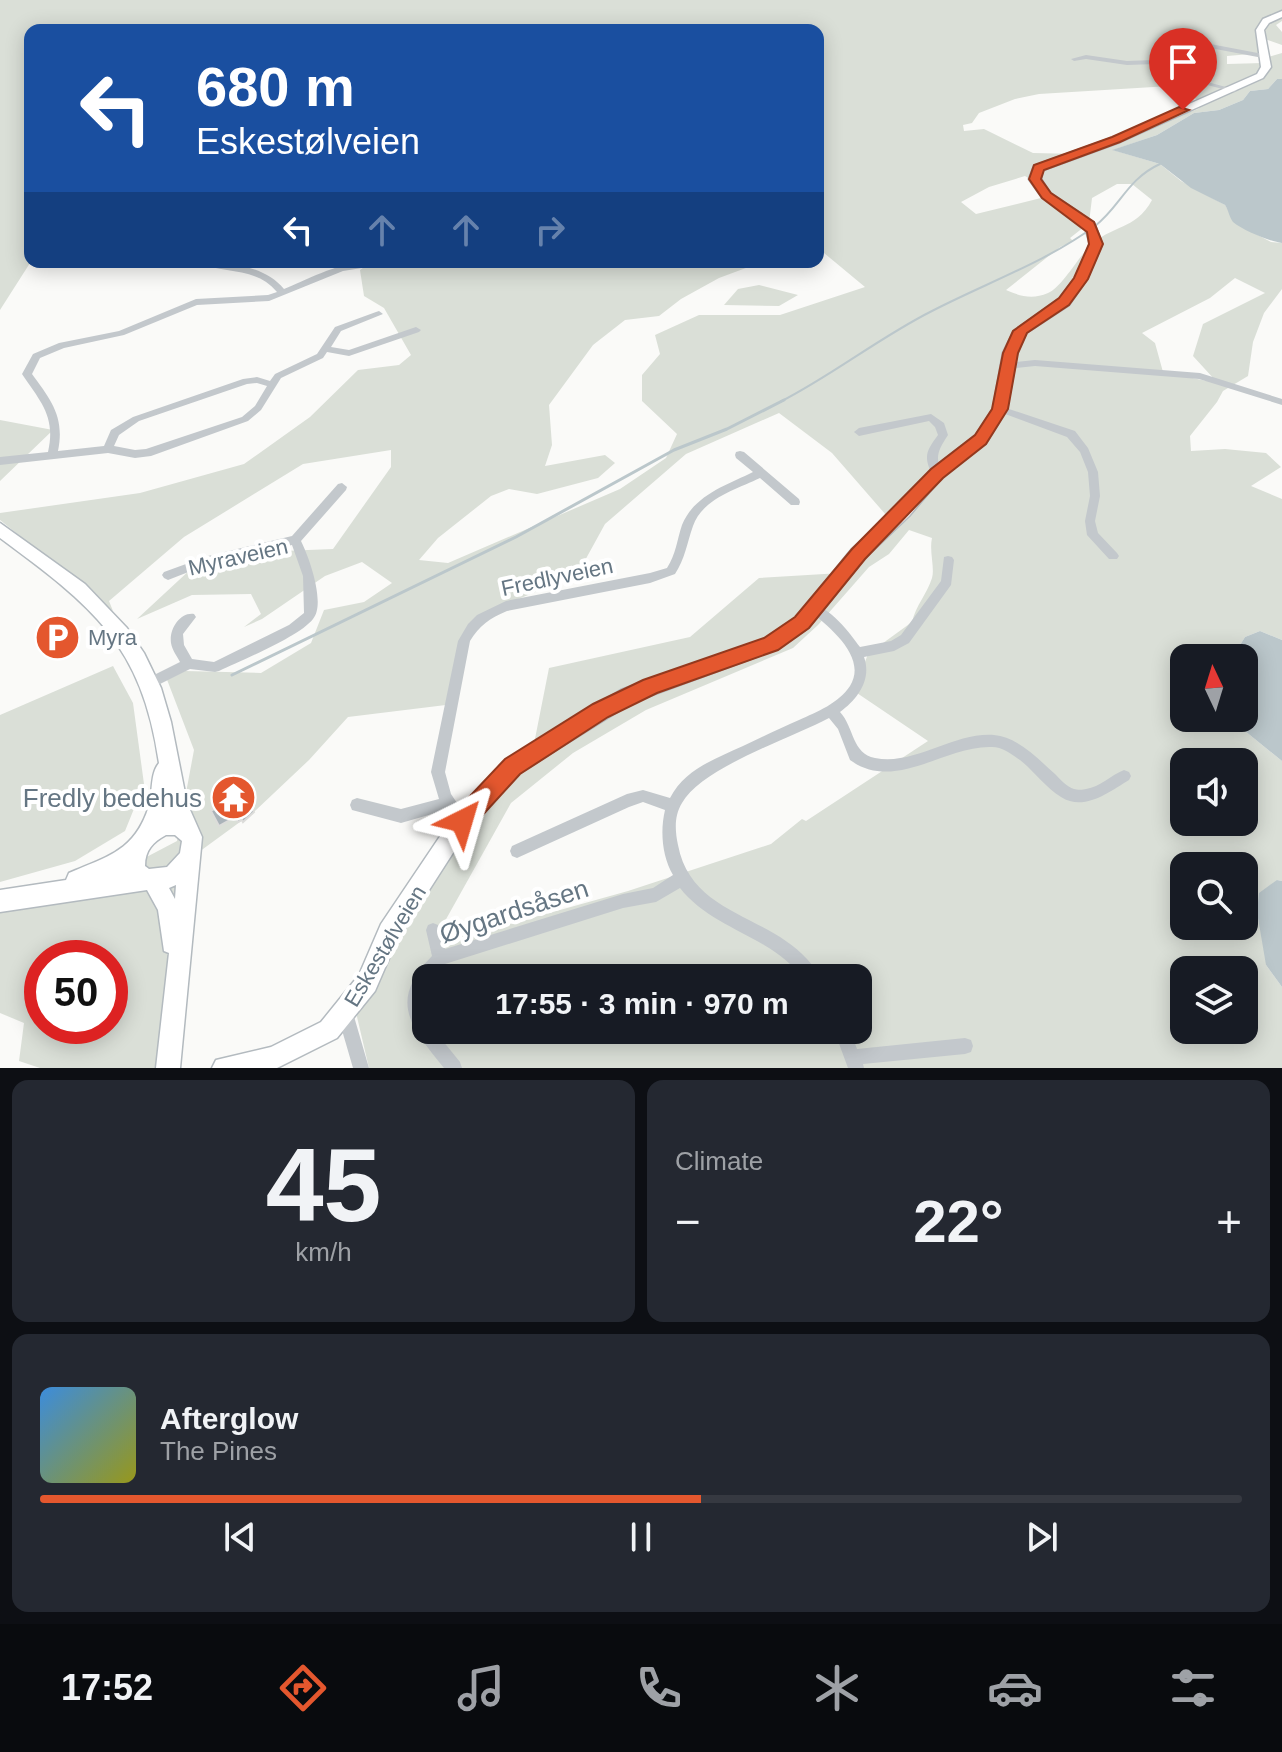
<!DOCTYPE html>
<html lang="en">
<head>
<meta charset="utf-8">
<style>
  body { margin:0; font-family:Helvetica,sans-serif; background:#242831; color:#f1f3f6; height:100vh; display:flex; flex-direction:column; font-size:30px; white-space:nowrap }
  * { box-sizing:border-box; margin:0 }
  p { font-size:26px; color:#9ea1a6 }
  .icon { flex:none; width:44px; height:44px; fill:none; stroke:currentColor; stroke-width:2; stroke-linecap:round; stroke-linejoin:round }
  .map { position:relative; height:1068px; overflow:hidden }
  .sheet { display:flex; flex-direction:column; gap:12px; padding:12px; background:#0d0f14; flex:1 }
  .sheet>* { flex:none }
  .guide { position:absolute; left:24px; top:24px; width:800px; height:244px; border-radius:16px; box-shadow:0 4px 20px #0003; background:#1a4fa0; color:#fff; overflow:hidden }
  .needle { width:52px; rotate:356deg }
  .buttons { position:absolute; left:1170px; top:644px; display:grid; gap:16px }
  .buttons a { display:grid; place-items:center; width:88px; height:88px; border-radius:16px; background:#171b24; box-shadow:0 4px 20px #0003; font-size:40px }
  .speed { position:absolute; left:24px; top:940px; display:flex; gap:16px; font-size:40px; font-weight:700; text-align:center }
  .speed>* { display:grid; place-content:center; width:104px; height:104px; border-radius:50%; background:#171b24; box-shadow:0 4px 20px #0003; line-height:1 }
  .speed .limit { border:12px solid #d22; background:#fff; color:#111 }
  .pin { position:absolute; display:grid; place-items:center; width:68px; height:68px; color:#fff; margin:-82px -34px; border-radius:50% 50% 50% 0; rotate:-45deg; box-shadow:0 0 8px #0007 }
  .pin .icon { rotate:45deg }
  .me { position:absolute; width:88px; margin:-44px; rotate:40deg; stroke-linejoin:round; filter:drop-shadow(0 0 6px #0008) }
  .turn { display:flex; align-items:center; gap:28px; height:168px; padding:0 40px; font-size:36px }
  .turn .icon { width:104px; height:104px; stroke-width:2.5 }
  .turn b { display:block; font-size:56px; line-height:68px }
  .lanes { display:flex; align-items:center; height:76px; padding:0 40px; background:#0003; justify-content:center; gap:40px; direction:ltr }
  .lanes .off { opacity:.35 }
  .big { font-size:60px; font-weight:700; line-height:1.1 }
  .sheet .card { flex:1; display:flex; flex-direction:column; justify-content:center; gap:12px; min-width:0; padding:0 28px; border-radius:16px; background:#242831 }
  .sheet .dial { align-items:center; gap:0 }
  .dial b { font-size:104px; line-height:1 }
  .song { display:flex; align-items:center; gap:24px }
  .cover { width:96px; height:96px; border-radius:12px; background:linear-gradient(135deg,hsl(210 70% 55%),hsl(60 70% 35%)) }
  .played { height:8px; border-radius:4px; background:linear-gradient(90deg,#e4572e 55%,#363941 55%) }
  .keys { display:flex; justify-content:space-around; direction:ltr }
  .heat { display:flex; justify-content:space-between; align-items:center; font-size:44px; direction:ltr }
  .sheet .tiles { flex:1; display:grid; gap:12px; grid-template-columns:1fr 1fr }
  .card:last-child { grid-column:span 2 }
  .trip { position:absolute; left:412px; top:964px; width:460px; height:80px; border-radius:16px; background:#171b24; box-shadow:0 4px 20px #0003; font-weight:700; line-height:80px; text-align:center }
  .tabs { display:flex; height:128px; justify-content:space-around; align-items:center; background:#090b0e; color:#9ea1a6 }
  .tabs .icon { width:56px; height:56px }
  .tabs .on { color:#e4572e }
  .tabs b { font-size:36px; color:#f1f3f6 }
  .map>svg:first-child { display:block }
</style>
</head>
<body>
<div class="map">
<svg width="1282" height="1068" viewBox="0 0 1282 1068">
  <rect width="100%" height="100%" fill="#fafaf8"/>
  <path fill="#dadfd7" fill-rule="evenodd" d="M 0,0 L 1282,0 L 1282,21 L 1276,25 L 1282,32 L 1282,45 L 1265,39 L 1263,53 L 1227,56 L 1227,64 L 1263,63 L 1262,59 L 1282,53 L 1282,79 L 1277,79 L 1268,89 L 1250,91 L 1243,100 L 1219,110 L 1194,113 L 1157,135 L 1113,150 L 1160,164 L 1181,181 L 1225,205 L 1239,225 L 1271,242 L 1282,243 L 1282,289 L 1264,313 L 1253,342 L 1248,376 L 1223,391 L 1217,402 L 1190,436 L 1191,451 L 1225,449 L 1266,453 L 1281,467 L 1251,486 L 1282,499 L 1282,640 L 1260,631 L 1245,637 L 1232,658 L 1184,658 L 1184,718 L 1229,718 L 1282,761 L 1282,881 L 1277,880 L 1266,965 L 1282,987 L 1282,1068 L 369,1068 L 354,1004 L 462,836 L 530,764 L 549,668 L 690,637 L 759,578 L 841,573 L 893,523 L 832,453 L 779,413 L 686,454 L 605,524 L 577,575 L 511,602 L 472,630 L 454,704 L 348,717 L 309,760 L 255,811 L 177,868 L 174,967 L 164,1068 L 40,1068 L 19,1061 L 24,1023 L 0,1013 L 0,894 L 13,893 L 137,862 L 177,841 L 194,750 L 166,677 L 185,671 L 261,673 L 311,643 L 324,610 L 364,602 L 392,583 L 362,562 L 325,576 L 262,619 L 244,627 L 261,614 L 251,594 L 192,595 L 137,619 L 192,568 L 258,552 L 333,549 L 391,467 L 391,450 L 303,464 L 184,537 L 109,601 L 113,611 L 0,520 L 0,513 L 140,493 L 244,464 L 310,417 L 358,370 L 399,365 L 411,355 L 384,308 L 364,296 L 360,270 L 371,262 L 762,262 L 719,278 L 681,299 L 659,316 L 625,320 L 593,345 L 549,405 L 552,445 L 545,466 L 605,455 L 615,463 L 598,478 L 537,494 L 509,489 L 491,496 L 438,538 L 419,560 L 448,563 L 620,489 L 666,458 L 677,434 L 642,401 L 642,375 L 660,354 L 655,335 L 699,315 L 780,315 L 865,287 L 818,248 L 818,30 L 30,30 L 30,262 L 44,262 L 30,263 L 0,310 ZM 1170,86 L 1204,103 L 1198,109 L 1078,154 L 1033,153 L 984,129 L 964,131 L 963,125 L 972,123 L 979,113 L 1015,99 L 1039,94 ZM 1025,176 L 1036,183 L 1045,197 L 976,214 L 961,202 L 989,187 ZM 1117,184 L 1132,184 L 1152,200 C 1135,231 1112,224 1089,247 C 1078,258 1061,288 1048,293 C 1032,300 1020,296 1006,290 L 1060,247 L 1073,241 L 1070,238 L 1089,223 L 1092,198 ZM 1235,278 L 1265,293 L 1203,324 L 1193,356 L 1215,380 L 1207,381 L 1163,372 L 1155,343 L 1142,333 L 1210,298 ZM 909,530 L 932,538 C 929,551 935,568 932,578 C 927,594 916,605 912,622 L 868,654 L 854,691 L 928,741 L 806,821 L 802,819 L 771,844 L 628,891 L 470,935 L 440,930 L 511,803 L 573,753 L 646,710 L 793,648 L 818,625 L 869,567 L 889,554 ZM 1184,762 L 1244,762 L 1244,822 L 1184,822 ZM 1184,866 L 1244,866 L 1244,926 L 1184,926 ZM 42,958 L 110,958 L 110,1026 L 42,1026 ZM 1184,970 L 1244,970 L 1244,1030 L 1184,1030 ZM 426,978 L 858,978 L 858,1030 L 426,1030 Z
    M 759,285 L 798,295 L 779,306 L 724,305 L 738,289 Z
    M 0,420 L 53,430 L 0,481 Z
    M 113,666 L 133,703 L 144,784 L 125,831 L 75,861 L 0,882 L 0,715 Z"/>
  <path fill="#bbc7cb" d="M 1277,79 L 1282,79 L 1282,243 C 1269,241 1244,231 1233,222 C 1229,217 1229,211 1225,205 L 1191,188 L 1160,164 L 1112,150 L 1157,135 L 1194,113 L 1219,110 L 1243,100 L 1250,91 L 1268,89 Z
    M 1260,631 L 1282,640 L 1282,761 L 1229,718 L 1244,718 L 1244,658 L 1232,658 L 1245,637 Z
    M 1277,880 L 1282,881 L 1282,987 L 1266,965 L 1257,912 L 1259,893 Z"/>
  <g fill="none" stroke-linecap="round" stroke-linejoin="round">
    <path stroke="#bbc7cb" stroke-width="2" d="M 780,402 C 833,375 880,337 932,311 C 986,283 1046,262 1095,226 C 1120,207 1127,179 1160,164"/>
    <path stroke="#bbc7cb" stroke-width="3" d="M 232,675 L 516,537 L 674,450 L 727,429 L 784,400"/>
  </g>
  <path fill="#aab3b9" stroke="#dcdcda" stroke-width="2" d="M 237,781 L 254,812 L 243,822 L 242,820 L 238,822 L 235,817 L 219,826 L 211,811 L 222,804 L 217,793 Z"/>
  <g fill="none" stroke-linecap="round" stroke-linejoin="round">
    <defs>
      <path id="secondary" d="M 1282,11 L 1282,17 L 1269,23 L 1264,30 L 1271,67 L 1263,78 L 1120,142 L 1043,170 L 1041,179 L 1050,193 L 1094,223 L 1102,244 L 1087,279 L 1069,305 L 1026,333 L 1017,353 L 1007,409 L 986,443 L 942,477 L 909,516 L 864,559 L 808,628 L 777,649 L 633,702 L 519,773 L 469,828 L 397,940 L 375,991 L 337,1038 L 277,1068 L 212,1068 L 216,1060 L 271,1047 L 321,1022 L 359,975 L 381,924 L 455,814 L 505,761 L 621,690 L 765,639 L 796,618 L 852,549 L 897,508 L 932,469 L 976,435 L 993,409 L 1003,353 L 1014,331 L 1059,299 L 1075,278 L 1090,244 L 1085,227 L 1042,197 L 1029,179 L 1034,166 L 1112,138 L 1257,74 L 1261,67 L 1256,30 L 1263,19 Z
        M 0,523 L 85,584 L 127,628 L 144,653 L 161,688 L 171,722 L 187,803 L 202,837 L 180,1068 L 156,1068 L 169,953 L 164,951 L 158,910 L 147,890 L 0,912 L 0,890 L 66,880 L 69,873 C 108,856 135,851 149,806 C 153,791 150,774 159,763 C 142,644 92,606 0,538 ZM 166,835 L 175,835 L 182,841 L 180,853 L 167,867 L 149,869 L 145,866 C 145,850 153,842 166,835 ZM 176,885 L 175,899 L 169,888 Z"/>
    </defs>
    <use href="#secondary" stroke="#b3babf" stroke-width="3"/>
    <path fill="#c3c8cc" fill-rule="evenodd" d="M 1205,43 L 1263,54 L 1266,56 L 1263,58 L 1205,47 L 1171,57 L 1168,55 Z
      M 1086,55 L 1127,61 L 1155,60 L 1187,69 L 1200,80 L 1237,90 L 1234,92 L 1196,82 L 1183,71 L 1155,64 L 1127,65 L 1086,59 L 1074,61 L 1071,59 Z
      M 97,262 L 108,262 L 99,268 L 93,268 L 93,264 Z
      M 198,262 C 227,262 264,265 284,289 C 306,280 351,256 372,264 L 368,267 L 343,271 L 269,301 L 197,305 L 124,335 L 64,348 L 40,358 L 32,374 C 51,400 65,417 58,451 L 104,446 L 111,430 L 133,417 L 243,379 L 257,377 L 270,381 L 275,374 L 317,354 L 335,327 L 376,312 L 379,311 L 383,314 L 341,331 L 331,347 L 349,350 L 413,328 L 416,327 L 421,330 L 419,332 L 349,356 L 327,352 L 323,358 L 281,378 L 261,410 L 248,421 L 151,456 L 135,458 L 108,453 L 0,465 L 0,457 L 48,452 C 56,417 41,402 22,374 L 33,354 L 59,343 L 119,331 L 196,299 L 268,295 L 277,292 C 256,266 224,275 198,262 ZM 257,383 L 267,386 L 255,406 L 242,417 L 146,449 L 135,450 L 114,446 L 119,435 L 139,421 L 247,384 Z
      M 1035,360 L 1200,373 L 1282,399 L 1282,405 L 1199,379 L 1035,366 L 1008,369 L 1003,366 L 1008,363 Z
      M 1000,406 L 1075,431 L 1088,448 L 1098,472 L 1100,496 L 1095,521 L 1098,533 L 1117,553 L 1119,556 L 1117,559 L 1109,559 L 1087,535 L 1085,521 L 1090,496 L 1088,472 L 1080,452 L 1067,437 L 997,411 L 995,409 L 997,407 Z
      M 931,414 L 944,423 L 948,435 C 939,449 934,457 942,473 L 937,477 L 933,476 C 923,457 926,451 938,435 L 935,427 L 929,421 L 859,436 L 854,432 L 859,428 Z
      M 740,451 L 744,452 L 799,499 L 800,502 L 799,505 L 791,505 L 760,478 C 737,489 702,499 693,526 C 687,543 685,559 675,574 L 650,583 L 507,611 C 490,618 479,626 470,641 L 445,772 L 451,794 L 469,821 L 467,826 L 462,828 L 457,826 L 446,810 L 401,823 L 352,810 L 350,805 L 352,800 L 357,798 L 401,809 L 439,799 L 431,772 L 458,641 L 468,624 L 477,615 L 506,601 L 650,573 L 667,568 C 676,554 677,540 682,525 C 694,495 727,485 753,472 L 736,458 L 735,455 L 736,452 Z
      M 342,483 L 347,487 L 346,490 L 301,541 C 309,557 326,604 313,619 C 299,637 242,660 219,671 L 215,672 L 190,669 L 156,686 L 152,687 L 148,686 L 146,682 L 148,678 L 180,662 C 177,656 172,650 171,643 C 169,629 180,612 194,614 L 196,617 L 183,634 L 184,645 L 192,659 L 214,662 L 289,625 L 304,613 L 303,576 L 292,545 L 209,564 L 168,580 L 164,578 L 162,575 L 164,572 L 208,556 L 292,536 L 338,484 Z
      M 948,556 L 952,557 L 954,560 L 951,585 L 909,643 L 894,651 L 864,657 C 872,679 858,699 840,712 C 854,727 852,754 875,758 C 915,766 953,732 994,735 C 1018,737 1038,759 1055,774 C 1060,779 1067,787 1074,789 C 1077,790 1083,790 1086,789 C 1100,787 1111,775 1124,770 L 1129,772 L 1131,776 L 1129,780 C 1109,792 1084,812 1061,797 C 1046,788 1034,771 1020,760 C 1011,754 1003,747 992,747 C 945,745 895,793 850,760 L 838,729 L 829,718 C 792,738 702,767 682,803 C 674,816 675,831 678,845 C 691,914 766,914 807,959 C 812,965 818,970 822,978 L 804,978 C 792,965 780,954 764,945 C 735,928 701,915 680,888 L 656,902 L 623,908 L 445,964 L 432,978 L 426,978 C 426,986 423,992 422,1000 C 422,1010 426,1020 426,1030 L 434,1030 L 460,1062 L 462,1068 L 444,1068 C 410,1026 388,1001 432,956 L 426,930 L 428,925 L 433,923 L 438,925 L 445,949 L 623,894 L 653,888 L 673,875 C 662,856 660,831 665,810 L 643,802 L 629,807 L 517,858 L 512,856 L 510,851 L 512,846 L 627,794 L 643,790 L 670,798 C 685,769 715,759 743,746 C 762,737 781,728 799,720 C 817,712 839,703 850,686 C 868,657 829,627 810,611 L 808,608 L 810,605 C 827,603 850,633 860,647 L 891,641 L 901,635 L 941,581 L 944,557 Z
      M 345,1005 L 351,1007 L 353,1013 L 369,1068 L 353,1068 L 337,1013 L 339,1007 Z
      M 834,1030 L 850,1030 L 857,1049 L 965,1038 L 971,1040 L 973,1046 L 971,1052 L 965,1054 L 863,1064 L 864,1068 L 848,1068 Z"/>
    <use href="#secondary" fill="#fff" fill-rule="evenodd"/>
  </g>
  <path fill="#e4572e" stroke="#94391e" stroke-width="2" d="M 1179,107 L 1189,110 L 1120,142 L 1044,170 L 1041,179 L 1051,193 L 1094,222 L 1103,244 L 1088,279 L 1069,305 L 1027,333 L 1018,353 L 1008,409 L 986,444 L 943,478 L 865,559 L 809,628 L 778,650 L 657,693 L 608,717 L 520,774 L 470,829 L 462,832 L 454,829 L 451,821 L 454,813 L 505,759 L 593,704 L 643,680 L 764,638 L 795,617 L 852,549 L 931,469 L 975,435 L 992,409 L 1003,353 L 1013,331 L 1059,298 L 1074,278 L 1089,244 L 1087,232 L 1042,198 L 1029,179 L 1034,165 L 1112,137 Z"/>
  <defs>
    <symbol id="parking-disc" viewBox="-11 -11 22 22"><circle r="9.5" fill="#e4572e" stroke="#fff"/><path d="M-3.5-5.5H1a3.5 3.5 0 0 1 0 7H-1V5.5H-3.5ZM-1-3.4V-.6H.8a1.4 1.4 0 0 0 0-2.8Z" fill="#fff"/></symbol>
    <symbol id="temple-disc" viewBox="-11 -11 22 22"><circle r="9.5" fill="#e4572e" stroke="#fff"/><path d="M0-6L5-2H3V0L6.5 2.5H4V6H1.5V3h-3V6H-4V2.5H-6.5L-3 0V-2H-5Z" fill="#fff"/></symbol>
  </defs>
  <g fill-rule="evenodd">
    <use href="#parking-disc" x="32" y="612" width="51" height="51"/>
    <use href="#temple-disc" x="208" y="772" width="51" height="51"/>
  </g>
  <g text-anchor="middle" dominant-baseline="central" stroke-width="8" stroke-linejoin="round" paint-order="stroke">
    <g font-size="22" fill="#657683" stroke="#fff">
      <text transform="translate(238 557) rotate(-13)">Myraveien</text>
      <text transform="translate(557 577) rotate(-12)">Fredlyveien</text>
      <text transform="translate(385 946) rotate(-59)">Eskestølveien</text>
    </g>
    <g font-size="22" fill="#657683" stroke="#fff" text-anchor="start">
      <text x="88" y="637">Myra</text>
    </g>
    <g font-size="26" fill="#657683" stroke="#fff" text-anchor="end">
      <text x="202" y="798">Fredly bedehus</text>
    </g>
    <g font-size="26" fill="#657683" stroke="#fff">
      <text transform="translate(514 911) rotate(-18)">Øygardsåsen</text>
    </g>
  </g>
</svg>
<div class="buttons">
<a><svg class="needle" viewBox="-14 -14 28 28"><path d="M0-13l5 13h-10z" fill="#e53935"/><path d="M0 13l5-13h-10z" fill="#9ea1a6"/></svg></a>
<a><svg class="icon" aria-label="sound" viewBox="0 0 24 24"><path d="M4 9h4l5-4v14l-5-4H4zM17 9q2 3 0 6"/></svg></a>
<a><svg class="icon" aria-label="search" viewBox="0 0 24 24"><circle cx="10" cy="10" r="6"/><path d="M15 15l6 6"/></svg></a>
<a><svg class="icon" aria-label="layers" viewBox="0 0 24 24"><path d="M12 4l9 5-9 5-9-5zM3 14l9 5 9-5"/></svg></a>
</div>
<div class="speed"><div class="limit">50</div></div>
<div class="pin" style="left:1183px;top:110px;background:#d93025"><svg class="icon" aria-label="arrive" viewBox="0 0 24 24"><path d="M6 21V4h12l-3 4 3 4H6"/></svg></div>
<svg class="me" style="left:462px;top:821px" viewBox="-20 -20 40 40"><path d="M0-17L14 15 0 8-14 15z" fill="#e4572e" stroke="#fff" stroke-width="4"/></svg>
<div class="trip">17:55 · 3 min · 970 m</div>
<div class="guide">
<div class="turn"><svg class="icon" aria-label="left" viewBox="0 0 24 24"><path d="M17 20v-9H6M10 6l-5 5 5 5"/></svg><div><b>680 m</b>Eskestølveien</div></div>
<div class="lanes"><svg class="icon" aria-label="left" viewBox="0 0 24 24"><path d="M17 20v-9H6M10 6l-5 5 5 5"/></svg><svg class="icon off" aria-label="ahead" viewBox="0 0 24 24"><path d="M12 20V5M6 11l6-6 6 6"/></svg><svg class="icon off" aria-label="ahead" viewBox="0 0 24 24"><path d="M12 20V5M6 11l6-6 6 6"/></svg><svg class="icon off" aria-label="right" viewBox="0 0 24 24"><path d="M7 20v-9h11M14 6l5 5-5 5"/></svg></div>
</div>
</div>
<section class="sheet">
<div class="tiles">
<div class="card dial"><b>45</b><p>km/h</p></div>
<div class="card"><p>Climate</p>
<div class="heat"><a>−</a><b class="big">22°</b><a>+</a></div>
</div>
<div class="card">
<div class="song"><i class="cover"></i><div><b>Afterglow</b><p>The Pines</p></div></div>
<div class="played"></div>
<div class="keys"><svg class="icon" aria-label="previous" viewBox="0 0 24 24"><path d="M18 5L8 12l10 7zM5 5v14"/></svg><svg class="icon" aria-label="pause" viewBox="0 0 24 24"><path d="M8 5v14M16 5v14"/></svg><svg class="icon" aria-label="next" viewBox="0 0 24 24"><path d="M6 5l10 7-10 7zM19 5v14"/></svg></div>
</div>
</div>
</section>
<nav class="tabs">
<b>17:52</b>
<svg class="icon on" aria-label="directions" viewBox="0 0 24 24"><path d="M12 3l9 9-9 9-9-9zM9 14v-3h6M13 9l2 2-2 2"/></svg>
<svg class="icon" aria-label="music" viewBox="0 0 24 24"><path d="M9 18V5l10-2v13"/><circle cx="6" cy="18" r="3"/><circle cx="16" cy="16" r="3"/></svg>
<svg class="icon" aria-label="phone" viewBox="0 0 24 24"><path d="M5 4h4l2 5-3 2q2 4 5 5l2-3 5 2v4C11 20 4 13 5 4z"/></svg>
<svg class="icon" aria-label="climate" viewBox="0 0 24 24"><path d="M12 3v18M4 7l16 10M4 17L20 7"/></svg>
<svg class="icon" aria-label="car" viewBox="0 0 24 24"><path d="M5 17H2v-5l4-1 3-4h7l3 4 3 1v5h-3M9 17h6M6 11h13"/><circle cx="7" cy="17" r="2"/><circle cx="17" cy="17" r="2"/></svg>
<svg class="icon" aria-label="filters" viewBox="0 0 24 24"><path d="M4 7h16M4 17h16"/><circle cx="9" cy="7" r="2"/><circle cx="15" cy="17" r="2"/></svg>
</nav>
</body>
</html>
